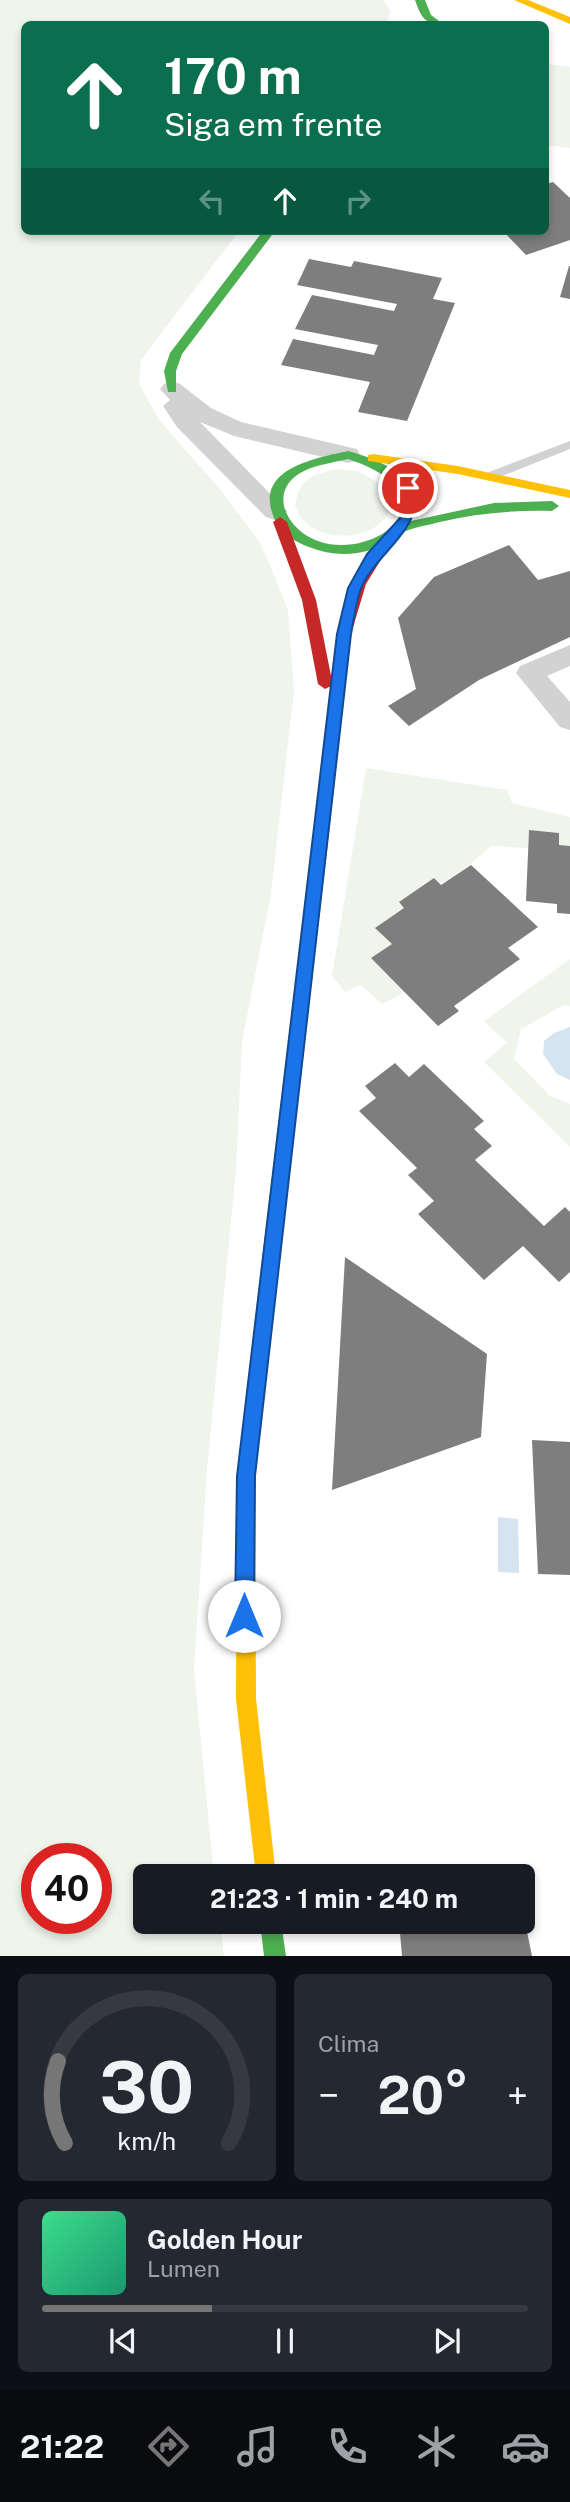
<!DOCTYPE html>
<html lang="pt">
<head>
<meta charset="utf-8">
<style>
  body { margin:0; font-family:"Public Sans",sans-serif; background:#242831; color:#f1f3f6; height:100vh; display:flex; flex-direction:column; font-size:26px; white-space:nowrap }
  * { box-sizing:border-box; margin:0 }
  p { font-size:23px; color:#9ea1a6 }
  .icon { flex:none; width:38px; height:38px; fill:none; stroke:currentColor; stroke-width:2; stroke-linecap:round; stroke-linejoin:round }
  .map { position:relative; height:1956px; overflow:hidden }
  .side { display:flex; flex-direction:column; gap:18px; padding:18px; background:#0d0f14; flex:1 }
  .side>* { flex:none }
  .hud { position:absolute; left:21px; top:21px; width:528px; height:214px; border-radius:10px; box-shadow:0 4px 10px #0003; background:#0b6e4f; color:#fff; overflow:hidden }
  .speed { position:absolute; left:21px; top:1843px; display:flex; gap:14px; font-size:35px; font-weight:700; text-align:center }
  .speed>* { display:grid; place-content:center; width:91px; height:91px; border-radius:50%; background:#171b24; box-shadow:0 4px 10px #0003; line-height:1 }
  .speed .limit { border:10px solid #d22; background:#fff; color:#111 }
  .pin { position:absolute; display:grid; place-items:center; width:60px; height:60px; color:#fff; margin:-30px; border:4px solid #fff; border-radius:50%; box-shadow:0 2px 7px #0007 }
  .me { position:absolute; width:77px; margin:-38px; rotate:0deg; stroke-linejoin:round; filter:drop-shadow(0 0 5px #0008) }
  .turn { display:flex; align-items:center; gap:24px; height:147px; padding:0 28px; font-size:32px }
  .turn .icon { width:91px; height:91px; stroke-width:2.5 }
  .turn b { display:block; font-size:49px; line-height:60px }
  .lanes { display:flex; align-items:center; height:66px; padding:0 28px; background:#0003; justify-content:center; gap:35px; direction:ltr }
  .lanes .off { opacity:.35 }
  .big { font-size:52px; font-weight:700; line-height:1.1 }
  .side .card { flex:1; display:flex; flex-direction:column; justify-content:center; gap:10px; min-width:0; padding:0 24px; border-radius:10px; background:#242831 }
  .side .dial { align-items:center; gap:0 }
  .dial svg { height:182px; overflow:visible; fill:none; stroke:#363941; stroke-width:7; stroke-linecap:round; text-anchor:middle }
  .dial text { fill:#f1f3f6; stroke:none }
  .song { display:flex; align-items:center; gap:21px }
  .cover { width:84px; height:84px; border-radius:10px; background:linear-gradient(135deg,hsl(150 70% 55%),hsl(160 70% 35%)) }
  .played { height:7px; border-radius:4px; background:linear-gradient(90deg,#767676 35%,#363941 35%) }
  .keys { display:flex; justify-content:space-around; direction:ltr }
  .heat { display:flex; justify-content:space-between; align-items:center; font-size:38px; direction:ltr }
  .side .tiles { flex:1; display:grid; gap:18px; grid-template-columns:1fr 1fr }
  .card:last-child { grid-column:span 2 }
  .trip { position:absolute; left:133px; top:1864px; width:402px; height:70px; border-radius:10px; background:#171b24; box-shadow:0 4px 10px #0003; font-weight:700; line-height:70px; text-align:center }
  .dock { display:flex; height:112px; justify-content:space-around; align-items:center; background:#090b0e; color:#9ea1a6 }
  .dock .icon { width:49px; height:49px }
  .dock .on { color:#767676 }
  .dock b { font-size:32px; color:#f1f3f6 }
  .map>svg:first-child { display:block }
</style>
</head>
<body>
<div class="map">
<svg width="570" height="1956" viewBox="0 0 570 1956">
  <rect width="100%" height="100%" fill="#fff"/>
  <path fill="#eff5eb" fill-rule="evenodd" d="M 0,0 L 383,0 L 391,12 L 385,24 L 24,24 L 24,231 L 239,231 L 141,360 L 139,384 L 160,421 L 219,488 L 260,543 L 269,563 L 288,610 L 294,691 L 271,894 L 242,1042 L 236,1170 L 207,1470 L 194,1670 L 214,1876 L 145,1876 L 145,1922 L 220,1922 L 224,1956 L 0,1956 ZM 37,1858 L 96,1858 L 96,1918 L 37,1918 Z
    M 546,64 L 570,67 L 570,148 L 546,145 Z
    M 338,469 L 358,471 L 384,486 L 391,506 C 382,540 325,545 303,520 C 300,517 297,510 295,506 C 300,477 312,475 338,469 Z
    M 366,768 L 507,790 L 512,803 L 570,817 L 570,846 L 559,845 L 559,833 L 529,830 L 528,848 L 491,846 C 463,873 435,888 399,902 L 404,908 L 376,928 L 392,944 L 371,959 L 405,992 L 382,1004 L 361,985 L 345,992 L 332,976 Z
    M 570,959 L 570,1006 L 564,1005 L 521,1029 L 514,1059 L 549,1095 L 570,1104 L 570,1147 L 484,1062 L 507,1043 L 484,1021 Z"/>
  <path fill="#d6e4f2" d="M 570,1027 L 570,1080 L 557,1074 L 543,1054 L 544,1041 L 554,1033 Z
    M 498,1517 L 518,1519 L 519,1573 L 498,1572 Z"/>
  <path fill="#7e7e7e" d="M 553,182 L 570,198 L 570,240 L 526,255 L 503,231 L 546,231 L 546,184 Z
    M 309,259 L 351,267 L 354,261 L 442,278 L 433,299 L 455,303 L 407,421 L 358,412 L 370,382 L 281,365 L 293,339 L 374,355 L 378,345 L 295,329 L 312,295 L 394,311 L 397,304 L 297,285 Z
    M 569,266 L 570,266 L 570,299 L 560,297 Z
    M 509,545 L 538,580 L 570,571 L 570,637 L 479,680 L 409,726 L 388,706 L 416,689 L 398,618 L 434,577 Z
    M 529,830 L 559,833 L 559,845 L 570,846 L 570,914 L 557,913 L 557,904 L 526,901 Z
    M 471,865 L 538,927 L 508,948 L 520,959 L 454,1006 L 459,1011 L 438,1026 L 371,958 L 392,944 L 375,928 L 404,908 L 399,902 L 434,878 L 441,885 Z
    M 395,1063 L 409,1077 L 424,1064 L 484,1121 L 474,1129 L 492,1146 L 475,1160 L 544,1226 L 565,1207 L 570,1212 L 570,1272 L 559,1282 L 523,1246 L 484,1280 L 418,1214 L 434,1201 L 408,1175 L 417,1168 L 359,1111 L 376,1098 L 365,1086 Z
    M 345,1257 L 487,1354 L 481,1437 L 332,1490 Z
    M 532,1440 L 570,1442 L 570,1575 L 538,1574 Z
    M 523,1912 L 532,1956 L 402,1956 L 399,1922 L 523,1922 Z"/>
  <g fill="none" stroke-linecap="round" stroke-linejoin="round">
    <path fill="#d2d2d2" fill-rule="evenodd" d="M 570,441 L 570,449 L 497,478 L 489,478 L 487,475 L 489,472 Z"/>
    <path fill="#d2d2d2" fill-rule="evenodd" d="M 172,381 L 180,384 L 211,408 L 241,422 L 348,447 L 357,449 L 360,455 L 357,461 L 348,463 L 234,436 L 200,422 L 287,511 L 284,517 L 275,520 L 266,517 L 177,427 L 163,406 L 170,400 L 160,389 L 164,384 Z
      M 570,645 L 570,666 L 547,676 L 570,702 L 570,730 L 560,727 L 516,673 L 520,666 Z"/>
    <path fill="#4caf50" fill-rule="evenodd" d="M 415,0 L 425,0 L 431,15 L 443,24 C 424,24 421,17 415,0 Z
      M 263,231 L 275,231 L 182,354 L 176,371 L 176,392 L 168,392 L 164,371 L 170,353 Z
      M 348,451 C 380,460 429,478 411,521 L 494,503 L 552,501 L 559,506 L 552,511 C 514,510 477,513 440,522 C 429,525 414,527 404,532 C 401,534 399,537 396,539 C 369,555 338,559 309,547 C 297,543 282,534 276,522 C 250,470 312,459 348,451 ZM 348,459 C 473,500 352,579 298,529 C 275,507 279,479 311,468 C 322,464 336,462 348,459 Z
      M 318,853 L 326,859 L 272,1327 L 269,1333 L 263,1335 L 257,1333 L 254,1327 L 310,859 Z
      M 260,1922 L 281,1922 L 286,1956 L 264,1956 Z"/>
    <path fill="#ffc107" fill-rule="evenodd" d="M 514,0 L 528,0 L 570,17 L 570,24 Z
      M 373,454 L 458,466 L 570,490 L 570,498 L 458,474 L 368,461 L 368,455 Z
      M 263,1319 L 269,1321 L 272,1327 L 255,1476 L 256,1699 L 276,1876 L 256,1876 L 236,1699 L 237,1476 L 254,1327 L 257,1321 Z"/>
    <path fill="#c62828" fill-rule="evenodd" d="M 280,517 L 287,522 L 316,600 L 332,681 L 337,634 L 352,584 L 381,537 L 386,535 L 393,540 L 366,584 L 351,634 L 326,859 L 318,865 L 310,859 L 331,686 L 325,689 L 318,684 L 302,600 L 273,522 Z"/>
  </g>
  <path fill="#1a73e8" stroke="#114b97" stroke-width="2" d="M 408,484 L 414,488 C 424,529 378,551 362,586 C 356,600 354,619 351,634 L 255,1476 L 254,1616 L 251,1623 L 244,1626 L 238,1623 L 235,1616 L 237,1476 L 337,634 L 348,588 L 367,554 L 402,516 L 405,503 L 401,488 Z"/>
</svg>
<div class="speed"><div class="limit">40</div></div>
<div class="pin" style="left:408px;top:488px;background:#d93025"><svg class="icon" aria-label="arrive" viewBox="0 0 24 24"><path d="M6 21V4h12l-3 4 3 4H6"/></svg></div>
<svg class="me" style="left:244px;top:1616px" viewBox="-20 -20 40 40"><circle r="19" fill="#fff"/><path d="M0-13L10 11 0 6-10 11z" fill="#1a73e8"/></svg>
<div class="trip">21:23 · 1 min · 240 m</div>
<div class="hud">
<div class="turn"><svg class="icon" aria-label="ahead" viewBox="0 0 24 24"><path d="M12 20V5M6 11l6-6 6 6"/></svg><div><b>170 m</b>Siga em frente</div></div>
<div class="lanes"><svg class="icon off" aria-label="left" viewBox="0 0 24 24"><path d="M17 20v-9H6M10 6l-5 5 5 5"/></svg><svg class="icon" aria-label="ahead" viewBox="0 0 24 24"><path d="M12 20V5M6 11l6-6 6 6"/></svg><svg class="icon off" aria-label="right" viewBox="0 0 24 24"><path d="M7 20v-9h11M14 6l5 5-5 5"/></svg></div>
</div>
</div>
<section class="side">
<div class="tiles">
<div class="card dial"><svg viewBox="0 0 100 80">
<path d="M14 69A42 42 0 1 1 86 69"/>
<path d="M14 69A42 42 0 0 1 11 33" stroke="#767676"/>
<text x="50" y="56" font-size="32" font-weight="700">30</text>
<text x="50" y="72" font-size="11">km/h</text>
</svg></div>
<div class="card"><p>Clima</p>
<div class="heat"><a>−</a><b class="big">20°</b><a>+</a></div>
</div>
<div class="card">
<div class="song"><i class="cover"></i><div><b>Golden Hour</b><p>Lumen</p></div></div>
<div class="played"></div>
<div class="keys"><svg class="icon" aria-label="previous" viewBox="0 0 24 24"><path d="M18 5L8 12l10 7zM5 5v14"/></svg><svg class="icon" aria-label="pause" viewBox="0 0 24 24"><path d="M8 5v14M16 5v14"/></svg><svg class="icon" aria-label="next" viewBox="0 0 24 24"><path d="M6 5l10 7-10 7zM19 5v14"/></svg></div>
</div>
</div>
</section>
<nav class="dock">
<b>21:22</b>
<svg class="icon on" aria-label="directions" viewBox="0 0 24 24"><path d="M12 3l9 9-9 9-9-9zM9 14v-3h6M13 9l2 2-2 2"/></svg>
<svg class="icon" aria-label="music" viewBox="0 0 24 24"><path d="M9 18V5l10-2v13"/><circle cx="6" cy="18" r="3"/><circle cx="16" cy="16" r="3"/></svg>
<svg class="icon" aria-label="phone" viewBox="0 0 24 24"><path d="M5 4h4l2 5-3 2q2 4 5 5l2-3 5 2v4C11 20 4 13 5 4z"/></svg>
<svg class="icon" aria-label="climate" viewBox="0 0 24 24"><path d="M12 3v18M4 7l16 10M4 17L20 7"/></svg>
<svg class="icon" aria-label="car" viewBox="0 0 24 24"><path d="M5 17H2v-5l4-1 3-4h7l3 4 3 1v5h-3M9 17h6M6 11h13"/><circle cx="7" cy="17" r="2"/><circle cx="17" cy="17" r="2"/></svg>
</nav>
</body>
</html>
